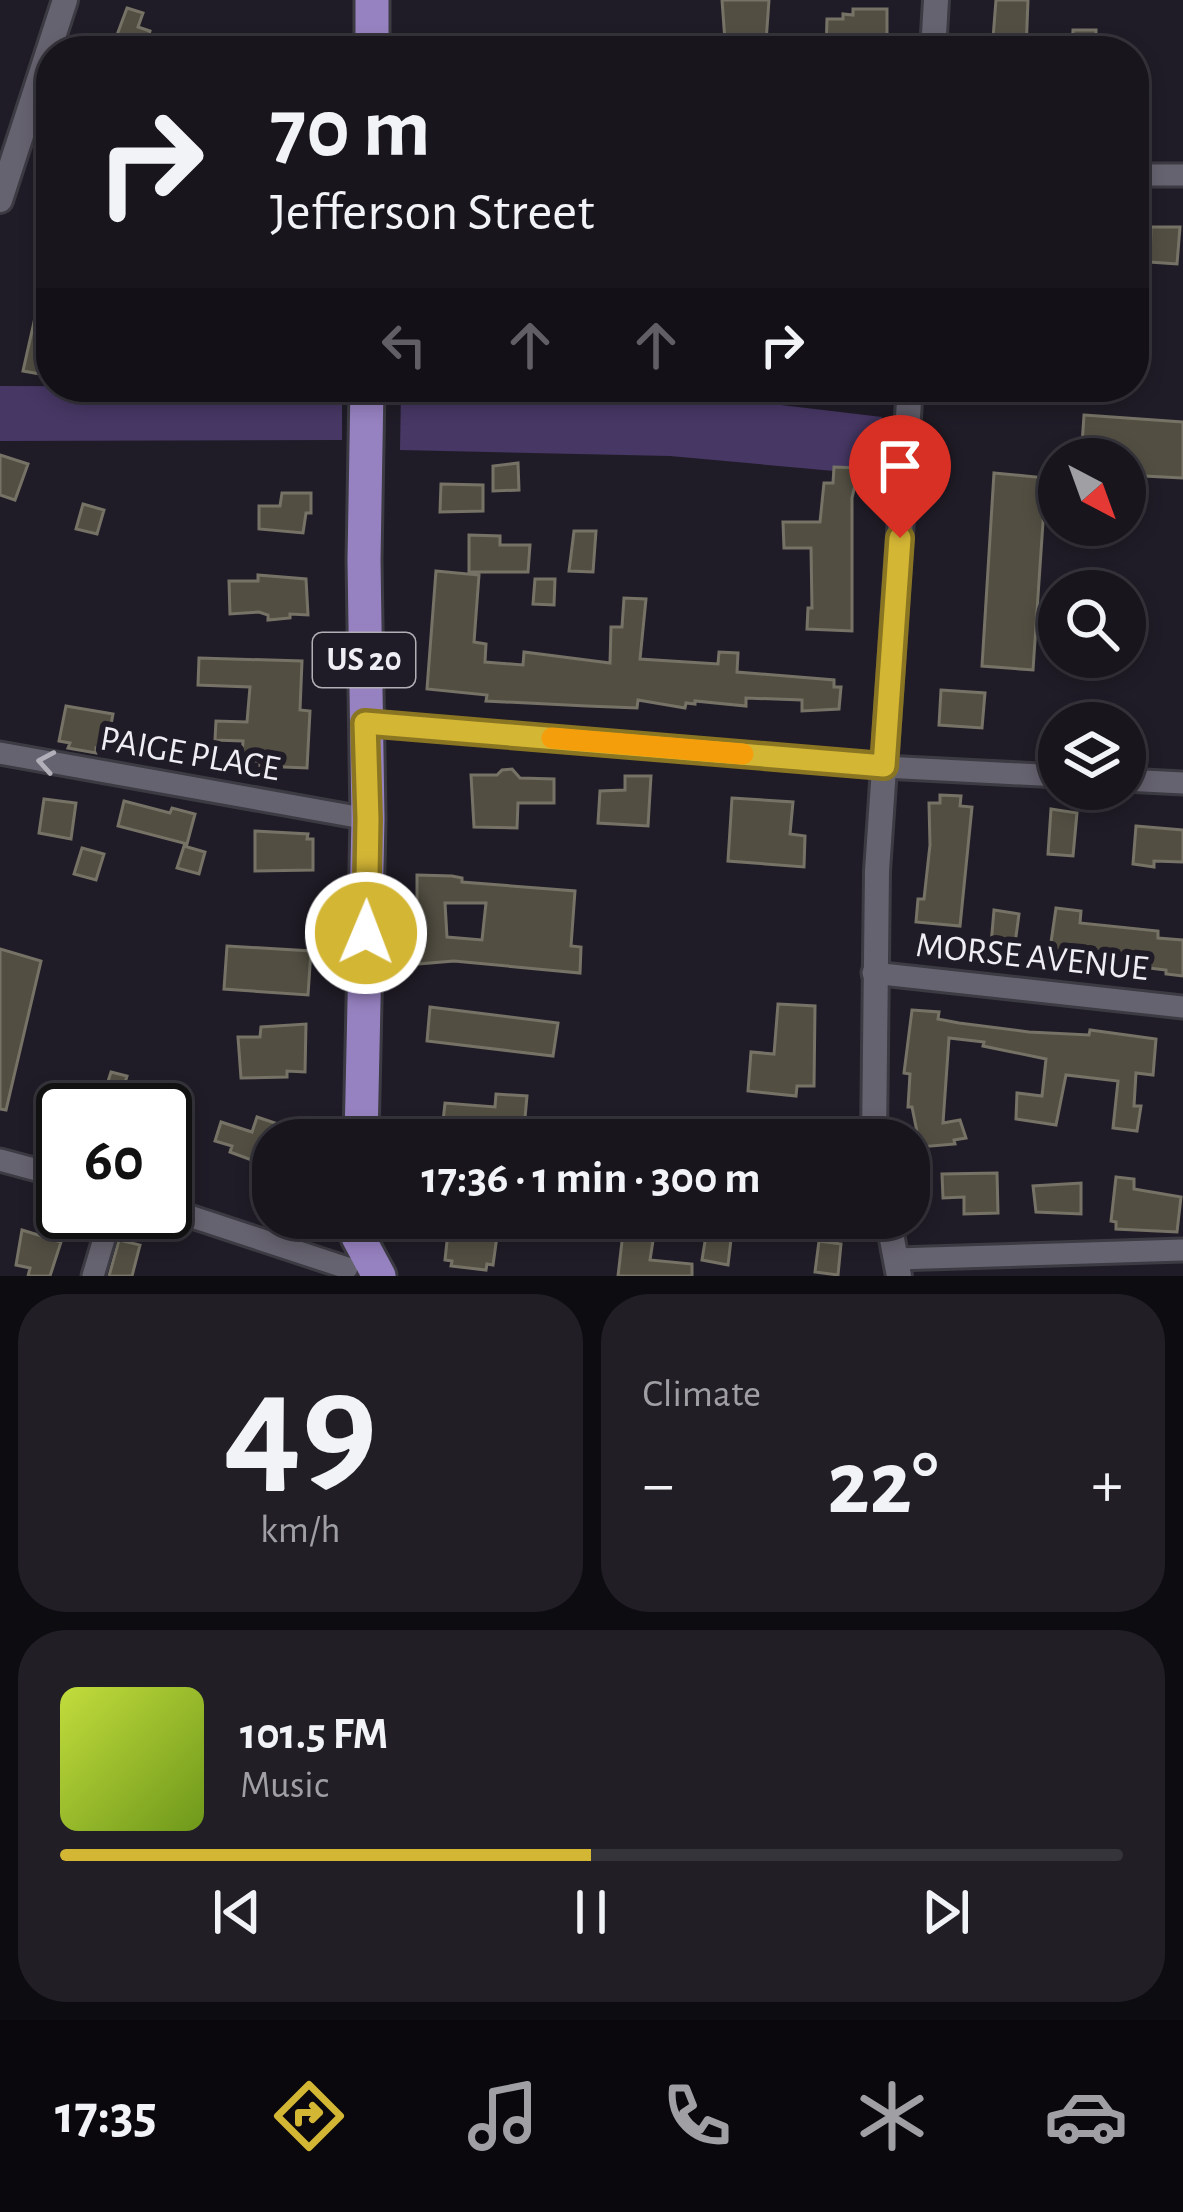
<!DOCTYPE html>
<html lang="en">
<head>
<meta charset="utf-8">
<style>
  body { margin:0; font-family:"Alegreya Sans",sans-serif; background:#211e26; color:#f1f3f6; height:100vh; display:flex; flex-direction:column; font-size:45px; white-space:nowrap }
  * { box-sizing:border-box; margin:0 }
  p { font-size:39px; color:#9f9fa4 }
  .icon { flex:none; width:66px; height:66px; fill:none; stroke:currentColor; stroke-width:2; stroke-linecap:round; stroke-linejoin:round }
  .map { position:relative; height:1276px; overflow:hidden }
  .sheet { display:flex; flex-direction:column; gap:18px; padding:18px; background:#0d0c10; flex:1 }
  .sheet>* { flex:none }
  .hud { position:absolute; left:36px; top:36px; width:1113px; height:366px; border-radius:48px; box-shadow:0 6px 18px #0003,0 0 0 3px #36343b; background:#18151d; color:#f1f3f6; overflow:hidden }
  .needle { width:78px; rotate:139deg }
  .fabs { position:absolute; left:1038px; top:438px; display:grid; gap:24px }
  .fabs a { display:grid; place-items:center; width:108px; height:108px; border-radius:50%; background:#18151d; box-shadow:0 6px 18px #0003,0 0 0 3px #36343b; font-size:60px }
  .speed { position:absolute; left:36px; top:1083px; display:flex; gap:24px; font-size:60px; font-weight:700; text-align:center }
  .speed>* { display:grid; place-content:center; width:156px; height:156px; border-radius:50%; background:#18151d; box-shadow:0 6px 18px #0003,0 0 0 3px #36343b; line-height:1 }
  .speed .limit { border:6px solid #111; border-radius:18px; background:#fff; color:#111 }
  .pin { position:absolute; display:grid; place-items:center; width:102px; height:102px; color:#fff; margin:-123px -51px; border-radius:50% 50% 50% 0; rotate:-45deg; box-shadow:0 0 12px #0007 }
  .pin .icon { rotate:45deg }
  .me { position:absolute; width:132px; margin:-66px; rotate:1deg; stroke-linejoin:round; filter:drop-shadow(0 0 9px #0008) }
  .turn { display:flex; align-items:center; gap:42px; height:252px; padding:0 36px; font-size:54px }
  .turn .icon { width:156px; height:156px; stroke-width:2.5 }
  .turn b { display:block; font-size:84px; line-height:102px }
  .lanes { display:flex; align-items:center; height:114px; padding:0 36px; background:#0003; justify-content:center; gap:60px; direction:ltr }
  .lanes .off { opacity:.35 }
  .big { font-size:90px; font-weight:700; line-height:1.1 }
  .sheet .widget { flex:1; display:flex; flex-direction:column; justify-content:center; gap:18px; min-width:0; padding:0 42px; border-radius:48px; background:#211e26 }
  .sheet .dial { align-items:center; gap:0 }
  .dial b { font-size:156px; line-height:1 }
  .song { display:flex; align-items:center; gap:36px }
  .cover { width:144px; height:144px; border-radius:18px; background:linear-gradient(135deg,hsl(70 70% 55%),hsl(80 70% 35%)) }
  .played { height:12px; border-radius:6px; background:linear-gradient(90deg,#d4b635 50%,#36343b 50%) }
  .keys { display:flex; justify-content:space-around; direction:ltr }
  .heat { display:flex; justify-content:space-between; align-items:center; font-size:66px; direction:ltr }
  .sheet .tiles { flex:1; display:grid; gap:18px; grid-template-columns:1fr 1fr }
  .widget:last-child { grid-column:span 2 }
  .trip { position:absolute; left:252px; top:1119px; width:678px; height:120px; border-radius:48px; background:#18151d; box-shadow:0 6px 18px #0003,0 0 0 3px #36343b; font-weight:700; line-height:120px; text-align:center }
  .tabs { display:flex; height:192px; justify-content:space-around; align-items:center; background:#0a080c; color:#9f9fa4 }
  .tabs .icon { width:84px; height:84px }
  .tabs .selected { color:#d4b635 }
  .tabs b { font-size:54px; color:#f1f3f6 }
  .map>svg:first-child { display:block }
</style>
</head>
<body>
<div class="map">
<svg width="1183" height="1276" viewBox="0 0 1183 1276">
  <rect width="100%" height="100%" fill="#201c27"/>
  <path fill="#463764" d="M 0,386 L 342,387 L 342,440 L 0,441 Z
    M 401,391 L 681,393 L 882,417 L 878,475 L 670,456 L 400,450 Z"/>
  <path fill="#524e42" stroke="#767366" stroke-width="3" fill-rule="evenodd" d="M 722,0 L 769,0 L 766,42 L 725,41 Z
    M 996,0 L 1028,0 L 1026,51 L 992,51 Z
    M 127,8 L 143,13 L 138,27 L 150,31 L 144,51 L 111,51 Z
    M 853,9 L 887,9 L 887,51 L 826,51 L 827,19 L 843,19 L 843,14 L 853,15 Z
    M 1073,30 L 1096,30 L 1096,51 L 1072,51 Z
    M 1151,227 L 1180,227 L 1177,264 L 1150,262 Z
    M 45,273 L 51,274 L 51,376 L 23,371 Z
    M 1084,415 L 1183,422 L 1183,478 L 1125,475 L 1125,459 L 1081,459 Z
    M 0,455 L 28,464 L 15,500 L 0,495 Z
    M 518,463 L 519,490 L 493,491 L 493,466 Z
    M 834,467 L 859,468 L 852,498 L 852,631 L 807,629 L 808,608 L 812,608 L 811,548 L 784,548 L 783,522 L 820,522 L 824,483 L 833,483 Z
    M 994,473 L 1046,478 L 1033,670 L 982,666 Z
    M 441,484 L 483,485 L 483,511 L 440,512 Z
    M 282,493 L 311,493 L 311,513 L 306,513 L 303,533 L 259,529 L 259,506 L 280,506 Z
    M 83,504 L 104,510 L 97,534 L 76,529 Z
    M 574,531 L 596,531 L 593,572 L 569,571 Z
    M 469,535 L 500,536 L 500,545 L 530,545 L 528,572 L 469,572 Z
    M 436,571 L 479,575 L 474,642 L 486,644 L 485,662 L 523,665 L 524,652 L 610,663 L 611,627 L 622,627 L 624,598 L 646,599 L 640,659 L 718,664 L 719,652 L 738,653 L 737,672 L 834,680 L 834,687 L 841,687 L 839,709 L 802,711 L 802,700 L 746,698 L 746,706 L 695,701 L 695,704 L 686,703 L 685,708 L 638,700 L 637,708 L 587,706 L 486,701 L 487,695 L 427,689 Z
    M 258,575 L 306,579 L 308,615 L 290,614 L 290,618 L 268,620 L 268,615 L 259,612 L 230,614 L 229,581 L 258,581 Z
    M 535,579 L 555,579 L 554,605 L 533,604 Z
    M 199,658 L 302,661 L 300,710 L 310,711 L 307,768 L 260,766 L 260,761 L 253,761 L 253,756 L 242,756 L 243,741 L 215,740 L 216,721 L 247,722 L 250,687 L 198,685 Z
    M 941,690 L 985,693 L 982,728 L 939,725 Z
    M 66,706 L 113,714 L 106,751 L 96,748 L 96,753 L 68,748 L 70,743 L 59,741 Z
    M 512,769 L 520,778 L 554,779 L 554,803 L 518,803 L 517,828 L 474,827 L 471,775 L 497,775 L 502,770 Z
    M 625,776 L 651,776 L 648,826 L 598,823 L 600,791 L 625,790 Z
    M 940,795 L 961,796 L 960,806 L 972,807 L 960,926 L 916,922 L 918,899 L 924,899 L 930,845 L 929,803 L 940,803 Z
    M 732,798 L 793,802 L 790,834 L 805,836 L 804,867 L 728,861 Z
    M 44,799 L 76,803 L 71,839 L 39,833 Z
    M 124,801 L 170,813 L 172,808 L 195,814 L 187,844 L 118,826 Z
    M 1051,809 L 1077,813 L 1073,856 L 1048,854 Z
    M 1136,826 L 1183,830 L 1183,862 L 1154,861 L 1154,867 L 1133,864 Z
    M 255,831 L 308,834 L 307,839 L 313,839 L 313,870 L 255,871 Z
    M 184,846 L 205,852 L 199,874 L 177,868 Z
    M 82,848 L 104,854 L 96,880 L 74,874 Z
    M 417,875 L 452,876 L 462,878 L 462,882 L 575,891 L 571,946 L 581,947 L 580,973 L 454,961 L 417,964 ZM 445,903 L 486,903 L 482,940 L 447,937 Z
    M 1056,908 L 1081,911 L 1080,923 L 1158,931 L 1158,938 L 1183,940 L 1183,976 L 1166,974 L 1166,970 L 1116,964 L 1115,971 L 1096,969 L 1098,961 L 1049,956 Z
    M 994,910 L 1019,914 L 1013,959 L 990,956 Z
    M 227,946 L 311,951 L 308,995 L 224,989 Z
    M 0,949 L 41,961 L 6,1110 L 0,1109 Z
    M 778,1004 L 815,1006 L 814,1086 L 797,1086 L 796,1096 L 748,1091 L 751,1052 L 774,1054 Z
    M 430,1007 L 558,1023 L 553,1056 L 427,1041 Z
    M 912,1010 L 939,1012 L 938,1019 L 959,1023 L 1029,1032 L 1089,1035 L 1090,1030 L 1156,1039 L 1153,1075 L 1136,1073 L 1134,1106 L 1141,1106 L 1137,1131 L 1113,1128 L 1118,1081 L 1066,1075 L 1056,1125 L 1016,1119 L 1017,1093 L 1042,1096 L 1046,1059 L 983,1046 L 984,1042 L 949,1038 L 943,1123 L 960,1120 L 966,1138 L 954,1140 L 955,1144 L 920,1147 L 912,1107 L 908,1107 L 910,1074 L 904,1073 Z
    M 306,1024 L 305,1072 L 287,1071 L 287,1077 L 241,1078 L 238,1037 L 260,1037 L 261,1027 Z
    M 111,1072 L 127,1076 L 120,1099 L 143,1105 L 142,1110 L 54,1110 L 63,1082 L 104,1094 Z
    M 496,1094 L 527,1096 L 523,1140 L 441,1140 L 445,1103 L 495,1107 Z
    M 257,1117 L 317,1137 L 317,1140 L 273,1140 L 273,1168 L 230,1152 L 232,1146 L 215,1141 L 221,1122 L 252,1132 Z
    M 165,1119 L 190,1126 L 184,1152 L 165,1148 Z
    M 997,1173 L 998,1213 L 964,1214 L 964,1197 L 943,1198 L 942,1174 Z
    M 1116,1177 L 1134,1179 L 1134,1189 L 1181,1197 L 1177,1232 L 1116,1229 L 1116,1222 L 1111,1221 Z
    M 1081,1183 L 1081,1214 L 1036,1212 L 1033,1186 Z
    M 449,1223 L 498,1229 L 493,1265 L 487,1264 L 486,1270 L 451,1266 L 452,1261 L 445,1260 Z
    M 624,1224 L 655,1228 L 650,1260 L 692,1264 L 692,1276 L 618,1276 Z
    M 707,1229 L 732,1231 L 728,1265 L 702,1260 Z
    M 22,1230 L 61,1242 L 50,1276 L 28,1276 L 30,1268 L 16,1265 Z
    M 119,1240 L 140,1245 L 132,1276 L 109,1276 Z
    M 819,1241 L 841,1244 L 838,1275 L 815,1272 Z"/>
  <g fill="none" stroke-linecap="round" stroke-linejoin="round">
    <defs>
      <path id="minor" d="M 1134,175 L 1183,175
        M 365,723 L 884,767 L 1059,776
        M 0,753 L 368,819
        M 1125,780 L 1183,783
        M 873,973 L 1183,1007
        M 0,1160 L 63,1177
        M 165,1208 L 347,1268
        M 896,1259 L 1183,1250
        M 93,1276 L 112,1212"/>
      <path id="tertiary" d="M 933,51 L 936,0
        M 0,200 L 65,0
        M 874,1140 L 877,871 L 910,387
        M 888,1218 L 899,1276"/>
      <path id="primary" d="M 372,51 L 372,0
        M 361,1140 L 368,819 L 364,560 L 367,387
        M 359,1218 L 358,1237 L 379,1276"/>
    </defs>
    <use href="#minor" stroke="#3c3a42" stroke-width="27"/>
    <use href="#tertiary" stroke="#3c3a42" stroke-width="30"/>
    <use href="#primary" stroke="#3c3a42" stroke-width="39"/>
    <use href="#minor" stroke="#666370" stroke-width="21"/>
    <use href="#tertiary" stroke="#666370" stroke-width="24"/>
    <use href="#primary" stroke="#9782c1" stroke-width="33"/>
  </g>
  <defs><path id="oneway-chevron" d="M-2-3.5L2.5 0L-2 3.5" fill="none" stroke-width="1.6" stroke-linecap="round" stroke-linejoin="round" transform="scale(3)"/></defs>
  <use stroke="#b2afb9" href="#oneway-chevron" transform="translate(46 762) rotate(-170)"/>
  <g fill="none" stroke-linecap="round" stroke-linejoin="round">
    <defs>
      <path id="route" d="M 366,933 L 368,819 L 365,723 L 884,766 L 900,538"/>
    </defs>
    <use href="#route" stroke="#8a7622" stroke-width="30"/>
    <use href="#route" stroke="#d4b635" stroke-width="21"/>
    <path stroke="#f59e0b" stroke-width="21" d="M 552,738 L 743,754"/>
  </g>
  <g text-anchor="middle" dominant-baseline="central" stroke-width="12" stroke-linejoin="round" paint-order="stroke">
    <rect fill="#201c27" stroke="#b2afb7" stroke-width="3" x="313" y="633" width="102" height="54" rx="9"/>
    <g font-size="33" font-weight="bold" fill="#f0eef5">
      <text x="364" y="660">US 20</text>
    </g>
    <g font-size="36" fill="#f0eef5" stroke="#201c27">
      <text transform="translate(190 754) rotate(10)">PAIGE PLACE</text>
      <text transform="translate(1032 957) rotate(6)">MORSE AVENUE</text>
    </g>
  </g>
</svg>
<div class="fabs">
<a><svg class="needle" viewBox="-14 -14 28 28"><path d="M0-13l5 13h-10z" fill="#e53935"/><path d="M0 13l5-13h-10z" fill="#9f9fa4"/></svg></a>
<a><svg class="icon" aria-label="search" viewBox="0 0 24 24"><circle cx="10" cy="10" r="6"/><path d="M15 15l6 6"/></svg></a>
<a><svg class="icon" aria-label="layers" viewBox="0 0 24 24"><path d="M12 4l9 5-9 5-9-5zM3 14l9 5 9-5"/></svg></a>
</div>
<div class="speed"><div class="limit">60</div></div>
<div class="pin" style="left:900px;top:538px;background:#d93025"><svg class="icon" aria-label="arrive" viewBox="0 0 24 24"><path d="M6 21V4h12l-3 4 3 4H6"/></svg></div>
<svg class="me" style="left:366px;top:933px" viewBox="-20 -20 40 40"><circle r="17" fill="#d4b635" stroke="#fff" stroke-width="3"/><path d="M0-11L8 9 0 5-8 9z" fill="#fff"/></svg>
<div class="trip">17:36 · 1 min · 300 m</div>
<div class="hud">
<div class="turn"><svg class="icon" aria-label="right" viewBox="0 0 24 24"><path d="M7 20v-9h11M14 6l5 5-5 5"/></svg><div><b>70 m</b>Jefferson Street</div></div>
<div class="lanes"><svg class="icon off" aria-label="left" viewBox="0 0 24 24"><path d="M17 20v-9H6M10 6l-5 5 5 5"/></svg><svg class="icon off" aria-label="ahead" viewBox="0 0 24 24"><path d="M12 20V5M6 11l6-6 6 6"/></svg><svg class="icon off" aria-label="ahead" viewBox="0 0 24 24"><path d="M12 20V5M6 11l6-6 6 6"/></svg><svg class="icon" aria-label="right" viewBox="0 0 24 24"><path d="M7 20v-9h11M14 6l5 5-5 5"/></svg></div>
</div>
</div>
<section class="sheet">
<div class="tiles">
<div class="widget dial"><b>49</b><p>km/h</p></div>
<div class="widget"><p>Climate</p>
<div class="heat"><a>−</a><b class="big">22°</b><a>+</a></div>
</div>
<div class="widget">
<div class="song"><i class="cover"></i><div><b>101.5 FM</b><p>Music</p></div></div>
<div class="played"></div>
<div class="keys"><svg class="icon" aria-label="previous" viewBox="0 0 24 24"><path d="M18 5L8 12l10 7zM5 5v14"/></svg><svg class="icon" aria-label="pause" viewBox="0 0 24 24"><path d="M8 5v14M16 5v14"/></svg><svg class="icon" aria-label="next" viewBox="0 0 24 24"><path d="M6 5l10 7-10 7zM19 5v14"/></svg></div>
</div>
</div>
</section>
<nav class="tabs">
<b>17:35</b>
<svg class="icon selected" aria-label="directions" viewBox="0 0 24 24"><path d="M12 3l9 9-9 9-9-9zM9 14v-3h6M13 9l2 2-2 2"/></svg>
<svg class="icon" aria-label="music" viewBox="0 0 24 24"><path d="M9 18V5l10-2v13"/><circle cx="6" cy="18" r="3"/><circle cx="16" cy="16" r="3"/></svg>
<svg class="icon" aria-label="phone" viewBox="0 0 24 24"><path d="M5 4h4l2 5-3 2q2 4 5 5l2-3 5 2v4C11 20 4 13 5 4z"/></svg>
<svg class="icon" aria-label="climate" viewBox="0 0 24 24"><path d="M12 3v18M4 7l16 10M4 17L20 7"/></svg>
<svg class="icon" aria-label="car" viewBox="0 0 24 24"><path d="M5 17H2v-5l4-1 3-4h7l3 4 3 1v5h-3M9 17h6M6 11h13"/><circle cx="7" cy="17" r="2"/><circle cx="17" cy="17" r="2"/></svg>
</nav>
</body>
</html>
